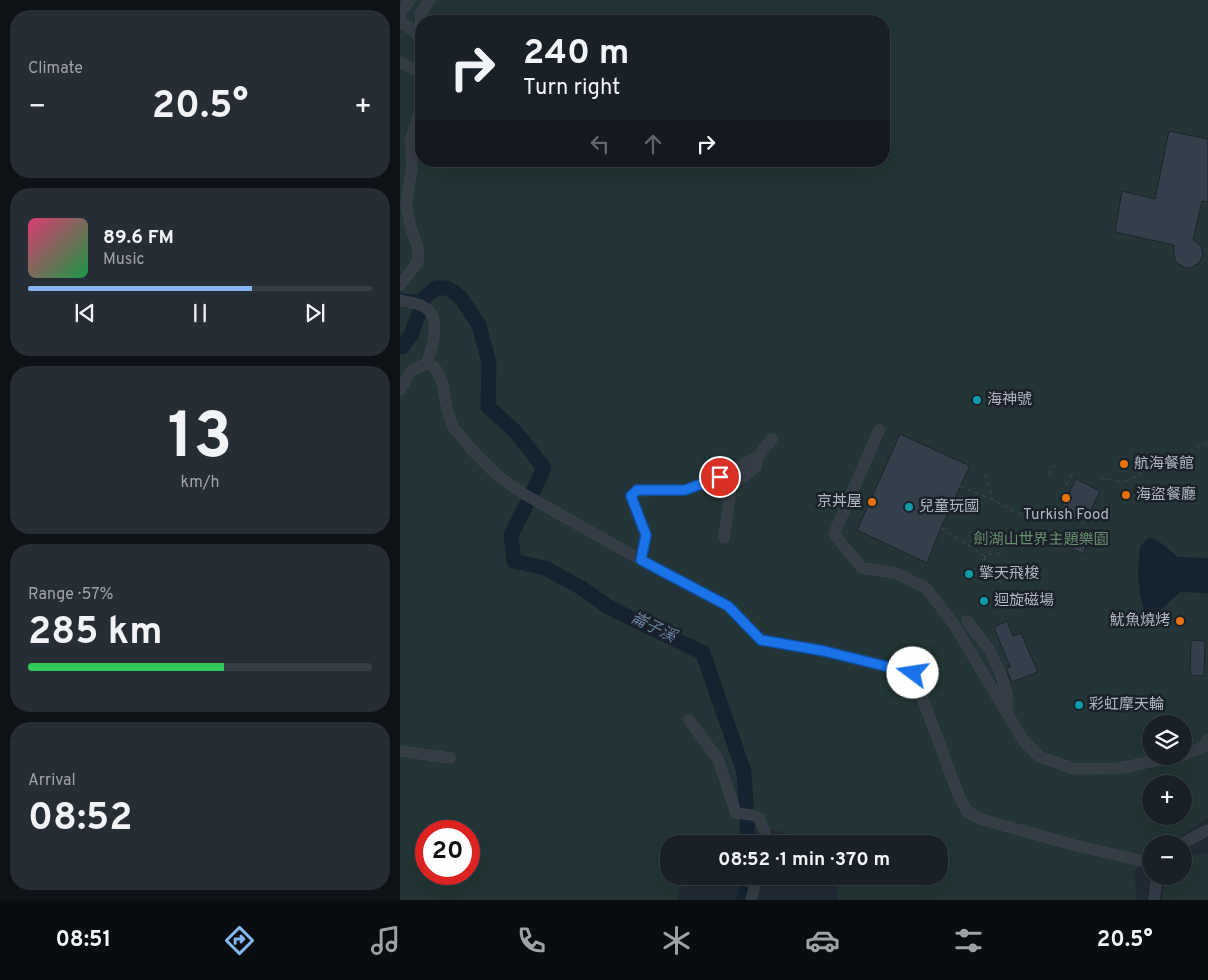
<!DOCTYPE html>
<html lang="en">
<head>
<meta charset="utf-8">
<style>
  body { margin:0; font-family:Overpass,"Noto Sans TC",sans-serif; background:#262d34; color:#f1f3f6; height:100vh; display:flex; flex-direction:column; font-size:19px; white-space:nowrap }
  * { box-sizing:border-box; margin:0 }
  p { font-size:16px; color:#9fa3a8 }
  .icon { flex:none; width:28px; height:28px; fill:none; stroke:currentColor; stroke-width:2; stroke-linecap:round; stroke-linejoin:round }
  .map { position:relative; flex:1; overflow:hidden }
  .drawer { display:flex; flex-direction:column; gap:10px; padding:10px; background:#0e1216; width:400px }
  .drawer>* { flex:none }
  .banner { position:absolute; left:15px; top:15px; width:475px; height:152px; border-radius:20px; box-shadow:0 5px 20px #0002,0 0 0 1px #373e45; background:#192028; color:#f1f3f6; overflow:hidden }
  .controls { position:absolute; left:742px; top:715px; display:grid; gap:10px }
  .controls a { display:grid; place-items:center; width:50px; height:50px; border-radius:50%; background:#192028; box-shadow:0 5px 20px #0002,0 0 0 1px #373e45; font-size:25px }
  .speed { position:absolute; left:15px; top:820px; display:flex; gap:10px; font-size:25px; font-weight:700; text-align:center }
  .speed>* { display:grid; place-content:center; width:65px; height:65px; border-radius:50%; background:#192028; box-shadow:0 5px 20px #0002,0 0 0 1px #373e45; line-height:1 }
  .speed .limit { border:8px solid #d22; background:#fff; color:#111 }
  .pin { position:absolute; display:grid; place-items:center; width:42px; height:42px; color:#fff; margin:-21px; border:2px solid #fff; border-radius:50%; box-shadow:0 1px 5px #0007 }
  .me { position:absolute; width:55px; margin:-28px; rotate:284deg; stroke-linejoin:round; filter:drop-shadow(0 0 4px #0008) }
  .turn { display:flex; align-items:center; gap:18px; height:105px; padding:0 25px; font-size:22px }
  .turn .icon { width:65px; height:65px; stroke-width:2.5 }
  .turn b { display:block; font-size:35px; line-height:42px }
  .lanes { display:flex; align-items:center; height:48px; padding:0 25px; background:#0003; justify-content:center; gap:25px; direction:ltr }
  .lanes .off { opacity:.35 }
  .big { font-size:38px; font-weight:700; line-height:1.1 }
  .drawer .tile { flex:1; display:flex; flex-direction:column; justify-content:center; gap:8px; min-width:0; padding:0 18px; border-radius:20px; background:#262d34 }
  .drawer .dial { align-items:center; gap:0 }
  .dial b { font-size:65px; line-height:1 }
  .song { display:flex; align-items:center; gap:15px }
  .cover { width:60px; height:60px; border-radius:8px; background:linear-gradient(135deg,hsl(340 70% 55%),hsl(140 70% 35%)) }
  .played { height:5px; border-radius:2px; background:linear-gradient(90deg,#85b6f0 65%,#373e45 65%) }
  .keys { display:flex; justify-content:space-around; direction:ltr }
  .heat { display:flex; justify-content:space-between; align-items:center; font-size:28px; direction:ltr }
  .charge { height:8px; border-radius:4px; background:linear-gradient(90deg,#34c759 57%,#373e45 0) }
  .trip { position:absolute; left:260px; top:835px; width:288px; height:50px; border-radius:20px; background:#192028; box-shadow:0 5px 20px #0002,0 0 0 1px #373e45; font-weight:700; line-height:50px; text-align:center }
  .dock { display:flex; height:80px; justify-content:space-around; align-items:center; background:#0a0d10; color:#9fa3a8 }
  .dock .icon { width:35px; height:35px }
  .dock .on { color:#85b6f0 }
  .dock b { font-size:22px; color:#f1f3f6 }
  main { display:flex; flex:1; min-height:0 }
  .map>svg:first-child { display:block }
</style>
</head>
<body>
<main>
<section class="drawer">
<div class="tile"><p>Climate</p>
<div class="heat"><a>−</a><b class="big">20.5°</b><a>+</a></div>
</div>
<div class="tile">
<div class="song"><i class="cover"></i><div><b>89.6 FM</b><p>Music</p></div></div>
<div class="played"></div>
<div class="keys"><svg class="icon" aria-label="previous" viewBox="0 0 24 24"><path d="M18 5L8 12l10 7zM5 5v14"/></svg><svg class="icon" aria-label="pause" viewBox="0 0 24 24"><path d="M8 5v14M16 5v14"/></svg><svg class="icon" aria-label="next" viewBox="0 0 24 24"><path d="M6 5l10 7-10 7zM19 5v14"/></svg></div>
</div>
<div class="tile dial"><b>13</b><p>km/h</p></div>
<div class="tile"><p>Range · 57%</p><b class="big">285 km</b><div class="charge"></div></div>
<div class="tile"><p>Arrival</p><b class="big">08:52</b></div>
</section>
<div class="map">
<svg width="808" height="900" viewBox="0 0 808 900">
  <rect width="100%" height="100%" fill="#212b35"/>
  <path fill="#233536" fill-rule="evenodd" d="M 0,0 L 808,0 L 808,817 L 770,844 L 751,844 L 751,858 L 734,871 L 737,900 L 438,900 L 435,876 L 539,876 L 539,844 L 427,844 L 366,828 L 327,844 L 269,844 L 269,876 L 284,876 L 277,900 L 0,900 ZM 21,21 L 484,21 L 484,161 L 21,161 ZM 751,724 L 784,724 L 784,756 L 751,756 ZM 751,784 L 784,784 L 784,816 L 751,816 ZM 26,831 L 69,831 L 69,874 L 26,874 Z
    M 808,853 L 808,900 L 762,900 L 765,883 L 770,876 L 784,876 L 784,857 Z"/>
  <path fill="#152331" d="M 750,537 L 761,543 L 778,557 L 808,558 L 808,593 L 780,592 L 762,609 L 745,614 L 740,595 L 738,574 L 740,546 Z"/>
  <g fill="none" stroke-linecap="round" stroke-linejoin="round">
    <path stroke="#152331" stroke-width="2.5" d="M 0,293 L 5,295 L 25,297"/>
    <path stroke="#152331" stroke-width="15" d="M 0,347 L 2,347 L 11,335 L 25,297 L 36,288 L 48,288 L 61,298 L 79,325 L 89,363 L 88,407 L 114,430 L 144,468 L 133,491
      M 127,503 L 111,535 L 114,561 L 145,568 L 180,587 L 210,608 L 303,653 L 344,772 L 346,807
      M 347,821 L 348,844
      M 344,900 L 350,881 L 350,876"/>
  </g>
  <path fill="#333f4b" stroke="#1b232c" d="M 769,131 L 808,139 L 808,202 L 802,201 L 793,240 L 801,246 L 803,255 L 799,263 L 791,268 L 786,268 L 778,264 L 775,260 L 774,255 L 774,245 L 715,232 L 722,191 L 755,199 Z
    M 500,434 L 570,466 L 541,528 L 527,563 L 457,530 Z
    M 676,479 L 700,491 L 690,512 L 681,508 L 676,519 L 660,511 Z
    M 667,531 L 688,542 L 683,554 L 661,543 Z
    M 607,621 L 613,636 L 621,633 L 638,672 L 612,682 L 606,669 L 610,667 L 594,627 Z
    M 791,640 L 805,641 L 804,676 L 790,675 Z"/>
  <g fill="none" stroke-linecap="round" stroke-linejoin="round">
    <defs>
      <path id="minor" d="M 10,0 L 1,11 L 0,21 L 20,36
        M 21,52 L 20,36 L 21,12 L 30,0
        M 0,62 L 21,73
        M 0,285 L 18,262 L 18,248 L 11,228 L 6,205 L 12,167 L 11,138 L 21,108
        M 0,300 C 7,302 17,303 24,307 C 43,317 32,347 27,363
        M 0,390 L 11,371 L 27,363 L 33,366 L 37,371 L 43,385 L 47,409 L 53,427 L 73,451 L 98,476 L 124,494 L 241,560 L 328,606 L 361,640 L 424,651 L 513,673 L 559,796 L 567,811 L 580,819 L 674,845 L 751,863
        M 479,430 L 434,534 L 462,568 L 496,573 L 526,588 L 555,626 L 623,740 L 640,757 L 675,769 L 720,768 L 780,756
        M 358,456 L 372,439
        M 241,560 L 246,535 L 231,496 L 237,491 L 285,490 L 320,477 L 358,456 L 356,467 L 331,486 L 324,538
        M 567,621 L 589,649 L 600,672 L 607,694 L 607,713
        M 289,720 L 318,759 L 336,813 L 352,815 L 359,818 L 365,832 L 366,844
        M 0,751 L 50,758
        M 784,755 L 803,747 L 808,740
        M 781,844 L 808,830
        M 351,900 L 357,876
        M 754,900 L 757,876"/>
    </defs>
    <use href="#minor" stroke="#404852" stroke-width="11"/>
    <path stroke="#3b4e4e" stroke-width="1" stroke-dasharray="4 4" stroke-linecap="butt" d="M 585,475 L 593,499
      M 649,475 L 652,468 L 658,462
      M 701,478 L 722,482 L 735,477 L 744,470 L 760,466 L 808,442
      M 666,485 L 672,474
      M 560,486 L 593,500 L 628,518
      M 541,528 L 585,556 C 598,550 604,554 611,564
      M 585,556 C 582,572 586,578 601,582"/>
    <use href="#minor" stroke="#343c45" stroke-width="10"/>
  </g>
  <g fill="none" stroke-linecap="round" stroke-linejoin="round">
    <defs>
      <path id="route" d="M 320,477 L 285,490 L 237,490 L 231,496 L 246,535 L 241,560 L 328,606 L 361,640 L 424,651 L 513,673"/>
    </defs>
    <use href="#route" stroke="#114b97" stroke-width="12"/>
    <use href="#route" stroke="#1a73e8" stroke-width="9"/>
  </g>
  <g fill="#0f9aa8" stroke="#1a212a" stroke-width="2">
    <circle cx="577" cy="400" r="5"/>
    <circle cx="509" cy="507" r="5"/>
    <circle cx="569" cy="574" r="5"/>
    <circle cx="584" cy="601" r="5"/>
    <circle cx="679" cy="705" r="5"/>
  </g>
  <g fill="#e8710a" stroke="#1a212a" stroke-width="2">
    <circle cx="724" cy="464" r="5"/>
    <circle cx="726" cy="495" r="5"/>
    <circle cx="666" cy="498" r="5"/>
    <circle cx="472" cy="502" r="5"/>
    <circle cx="780" cy="621" r="5"/>
  </g>
  <g text-anchor="middle" dominant-baseline="central" stroke-width="5" stroke-linejoin="round" paint-order="stroke">
    <g font-size="15" fill="#aeb7c2" stroke="#1a212a" text-anchor="start">
      <text x="587" y="400">海神號</text>
      <text x="734" y="464">航海餐館</text>
      <text x="736" y="495">海盜餐廳</text>
      <text x="462" y="502" text-anchor="end">京丼屋</text>
      <text x="519" y="507">兒童玩國</text>
      <text x="666" y="515" text-anchor="middle">Turkish Food</text>
      <text x="579" y="574">擎天飛梭</text>
      <text x="594" y="601">迴旋磁場</text>
      <text x="770" y="621" text-anchor="end">魷魚燒烤</text>
      <text x="689" y="705">彩虹摩天輪</text>
    </g>
    <g font-size="15" fill="#68916e" stroke="#1a212a">
      <text x="641" y="540">劍湖山世界主題樂園</text>
    </g>
    <g font-size="16" font-style="italic" fill="#6984a0" stroke="#1a212a">
      <text transform="translate(253 628) rotate(26)">崙子溪</text>
    </g>
  </g>
</svg>
<div class="controls">
<a><svg class="icon" aria-label="layers" viewBox="0 0 24 24"><path d="M12 4l9 5-9 5-9-5zM3 14l9 5 9-5"/></svg></a>
<a>+</a>
<a>−</a>
</div>
<div class="speed"><div class="limit">20</div></div>
<div class="pin" style="left:320px;top:477px;background:#d93025"><svg class="icon" aria-label="arrive" viewBox="0 0 24 24"><path d="M6 21V4h12l-3 4 3 4H6"/></svg></div>
<svg class="me" style="left:513px;top:673px" viewBox="-20 -20 40 40"><circle r="19" fill="#fff"/><path d="M0-13L10 11 0 6-10 11z" fill="#1a73e8"/></svg>
<div class="trip">08:52 · 1 min · 370 m</div>
<div class="banner">
<div class="turn"><svg class="icon" aria-label="right" viewBox="0 0 24 24"><path d="M7 20v-9h11M14 6l5 5-5 5"/></svg><div><b>240 m</b>Turn right</div></div>
<div class="lanes"><svg class="icon off" aria-label="left" viewBox="0 0 24 24"><path d="M17 20v-9H6M10 6l-5 5 5 5"/></svg><svg class="icon off" aria-label="ahead" viewBox="0 0 24 24"><path d="M12 20V5M6 11l6-6 6 6"/></svg><svg class="icon" aria-label="right" viewBox="0 0 24 24"><path d="M7 20v-9h11M14 6l5 5-5 5"/></svg></div>
</div>
</div>
</main>
<nav class="dock">
<b>08:51</b>
<svg class="icon on" aria-label="directions" viewBox="0 0 24 24"><path d="M12 3l9 9-9 9-9-9zM9 14v-3h6M13 9l2 2-2 2"/></svg>
<svg class="icon" aria-label="music" viewBox="0 0 24 24"><path d="M9 18V5l10-2v13"/><circle cx="6" cy="18" r="3"/><circle cx="16" cy="16" r="3"/></svg>
<svg class="icon" aria-label="phone" viewBox="0 0 24 24"><path d="M5 4h4l2 5-3 2q2 4 5 5l2-3 5 2v4C11 20 4 13 5 4z"/></svg>
<svg class="icon" aria-label="climate" viewBox="0 0 24 24"><path d="M12 3v18M4 7l16 10M4 17L20 7"/></svg>
<svg class="icon" aria-label="car" viewBox="0 0 24 24"><path d="M5 17H2v-5l4-1 3-4h7l3 4 3 1v5h-3M9 17h6M6 11h13"/><circle cx="7" cy="17" r="2"/><circle cx="17" cy="17" r="2"/></svg>
<svg class="icon" aria-label="filters" viewBox="0 0 24 24"><path d="M4 7h16M4 17h16"/><circle cx="9" cy="7" r="2"/><circle cx="15" cy="17" r="2"/></svg>
<b>20.5°</b>
</nav>
</body>
</html>
